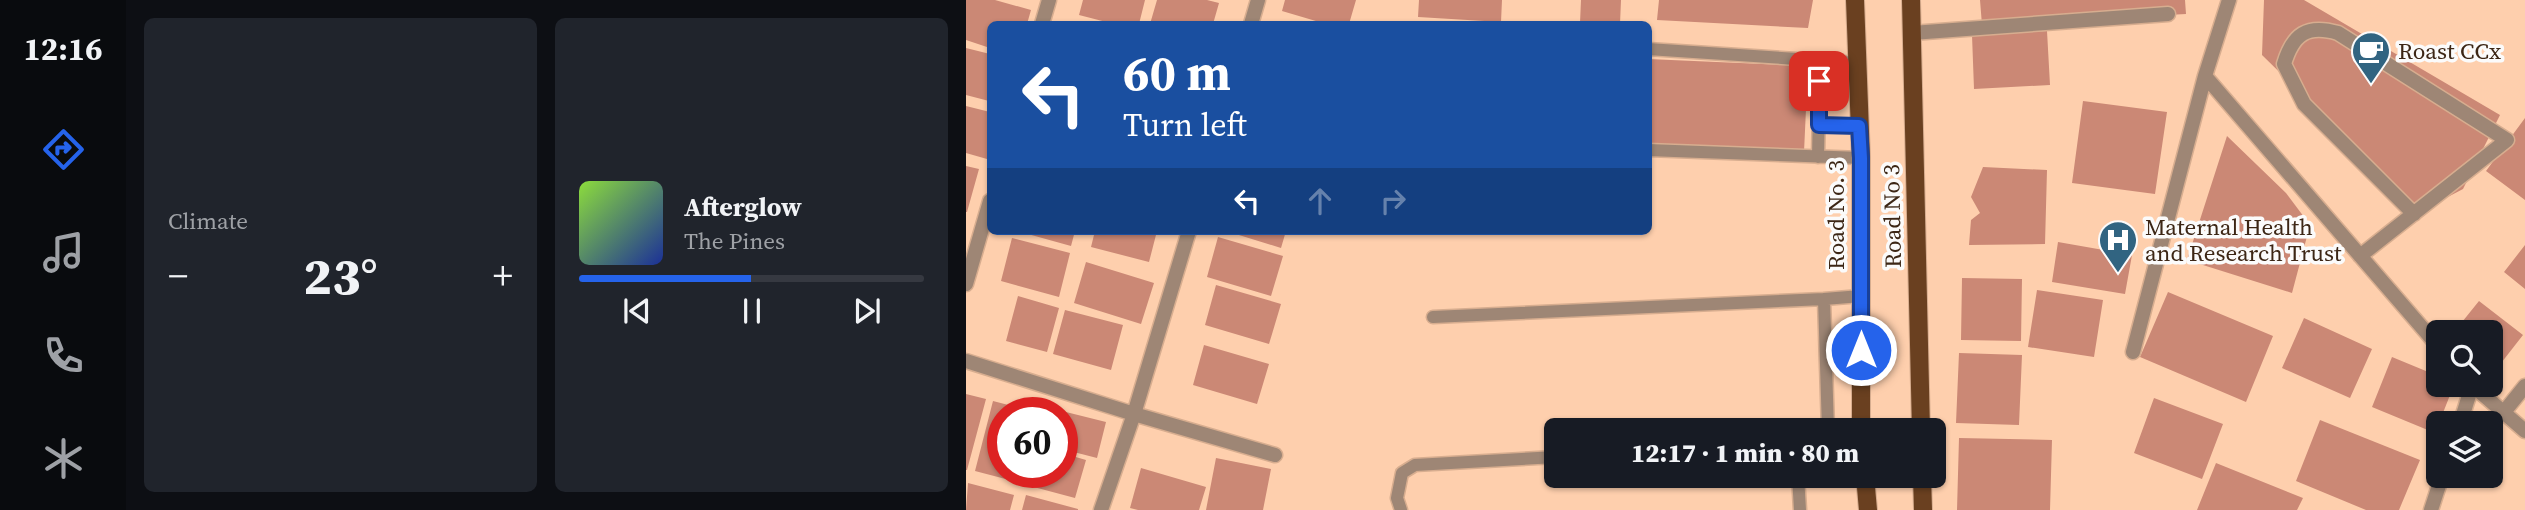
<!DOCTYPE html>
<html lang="en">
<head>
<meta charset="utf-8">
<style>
  body { margin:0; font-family:"Source Serif 4",serif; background:#20242c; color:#f1f3f6; height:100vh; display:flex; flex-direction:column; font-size:26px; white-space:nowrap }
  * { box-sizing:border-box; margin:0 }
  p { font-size:23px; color:#9ea1a6 }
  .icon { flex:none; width:38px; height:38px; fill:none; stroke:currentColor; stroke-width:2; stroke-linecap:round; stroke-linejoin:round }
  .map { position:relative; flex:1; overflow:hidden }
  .details { display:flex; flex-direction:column; gap:18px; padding:18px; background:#0d0f14; width:840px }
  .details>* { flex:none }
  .banner { position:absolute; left:21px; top:21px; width:665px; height:214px; border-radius:10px; box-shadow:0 2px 5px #0004; background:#1a4fa0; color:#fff; overflow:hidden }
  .fabs { position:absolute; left:1460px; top:320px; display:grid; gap:14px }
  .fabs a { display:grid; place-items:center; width:77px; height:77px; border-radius:10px; background:#171b24; box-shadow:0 2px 5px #0004; font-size:35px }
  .speed { position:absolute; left:21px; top:397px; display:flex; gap:14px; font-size:35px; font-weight:700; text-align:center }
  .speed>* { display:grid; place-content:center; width:91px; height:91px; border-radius:50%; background:#171b24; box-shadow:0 2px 5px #0004; line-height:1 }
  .speed .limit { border:10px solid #d22; background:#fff; color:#111 }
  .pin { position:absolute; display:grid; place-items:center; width:60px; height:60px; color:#fff; margin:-30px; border-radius:14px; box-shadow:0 4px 10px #0006 }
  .me { position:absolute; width:77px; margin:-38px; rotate:0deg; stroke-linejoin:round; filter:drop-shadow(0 0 5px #0008) }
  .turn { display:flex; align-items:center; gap:24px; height:147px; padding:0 21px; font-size:32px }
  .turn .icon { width:91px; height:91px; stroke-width:2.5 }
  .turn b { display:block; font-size:49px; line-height:60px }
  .lanes { display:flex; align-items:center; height:66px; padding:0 21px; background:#0003; justify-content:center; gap:35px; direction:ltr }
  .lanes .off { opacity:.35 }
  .big { font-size:52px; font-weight:800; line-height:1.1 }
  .details .widget { flex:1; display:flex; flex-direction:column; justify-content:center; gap:10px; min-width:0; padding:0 24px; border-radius:10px; background:#20242c }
  .song { display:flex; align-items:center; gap:21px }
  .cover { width:84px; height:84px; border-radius:10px; background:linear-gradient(135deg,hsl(90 70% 55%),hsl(230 70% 35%)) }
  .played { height:7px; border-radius:4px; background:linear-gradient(90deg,#2563eb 50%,#363941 50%) }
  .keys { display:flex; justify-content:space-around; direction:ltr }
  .heat { display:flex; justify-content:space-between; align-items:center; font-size:38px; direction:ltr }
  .details .tiles { flex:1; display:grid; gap:18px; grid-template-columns:repeat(2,1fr) }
  .trip { position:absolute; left:578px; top:418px; width:402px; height:70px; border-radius:10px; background:#171b24; box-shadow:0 2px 5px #0004; font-weight:800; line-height:70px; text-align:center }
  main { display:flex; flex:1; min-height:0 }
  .menu { display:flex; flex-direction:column; width:126px; justify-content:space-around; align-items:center; background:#090b0e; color:#9ea1a6 }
  .menu .icon { width:49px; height:49px }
  .menu .selected { color:#2563eb }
  .menu b { font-size:32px; color:#f1f3f6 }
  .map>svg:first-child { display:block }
</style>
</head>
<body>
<main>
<nav class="menu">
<b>12:16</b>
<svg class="icon selected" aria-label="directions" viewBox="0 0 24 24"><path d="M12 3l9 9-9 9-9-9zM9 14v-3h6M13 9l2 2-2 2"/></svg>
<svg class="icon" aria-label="music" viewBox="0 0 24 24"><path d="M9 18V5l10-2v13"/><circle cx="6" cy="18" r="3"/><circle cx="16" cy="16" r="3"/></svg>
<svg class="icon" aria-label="phone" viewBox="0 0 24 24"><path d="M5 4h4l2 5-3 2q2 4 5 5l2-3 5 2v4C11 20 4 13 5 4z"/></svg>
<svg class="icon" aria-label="climate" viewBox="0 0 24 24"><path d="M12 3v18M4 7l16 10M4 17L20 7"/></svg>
</nav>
<section class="details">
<div class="tiles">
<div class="widget"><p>Climate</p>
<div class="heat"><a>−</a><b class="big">23°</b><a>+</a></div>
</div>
<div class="widget">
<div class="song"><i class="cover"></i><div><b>Afterglow</b><p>The Pines</p></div></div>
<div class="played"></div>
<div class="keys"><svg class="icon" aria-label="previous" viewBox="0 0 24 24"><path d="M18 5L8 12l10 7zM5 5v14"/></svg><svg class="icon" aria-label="pause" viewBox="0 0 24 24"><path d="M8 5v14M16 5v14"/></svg><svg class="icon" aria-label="next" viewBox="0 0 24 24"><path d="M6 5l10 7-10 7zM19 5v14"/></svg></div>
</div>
</div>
</section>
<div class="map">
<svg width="1559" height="510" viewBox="0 0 1559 510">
  <rect width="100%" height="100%" fill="#fecfad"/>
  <path fill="#cb8875" d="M 0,0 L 29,0 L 65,10 L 61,24 L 24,24 L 24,48 L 0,40 Z
    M 117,0 L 179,0 L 173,24 L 148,24 L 113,15 Z
    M 191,0 L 241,0 L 253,3 L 247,24 L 184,24 Z
    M 319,0 L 390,0 L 383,24 L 360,24 L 316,11 Z
    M 453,0 L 536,0 L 535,22 L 452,17 Z
    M 615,0 L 655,0 L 654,24 L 614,23 Z
    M 693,0 L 847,0 L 842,28 L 691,20 Z
    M 1014,0 L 1219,0 L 1220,14 L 1016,25 Z
    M 1298,0 L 1338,0 L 1534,115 L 1497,189 L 1455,211 L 1296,55 Z
    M 1081,31 L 1084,85 L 1008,89 L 1006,35 Z
    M 0,48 L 24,54 L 23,101 L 0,95 Z
    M 682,59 L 842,66 L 838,152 L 682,145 Z
    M 1117,101 L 1201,112 L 1189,194 L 1106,183 Z
    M 0,106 L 24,112 L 24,147 L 21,159 L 0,153 Z
    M 1559,118 L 1559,200 L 1520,171 Z
    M 1261,136 L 1320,193 L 1344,225 L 1326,293 L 1221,260 Z
    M 0,166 L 13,169 L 1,212 L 0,212 Z
    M 1017,167 L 1081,170 L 1079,244 L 1003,245 L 1005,220 L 1014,213 L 1005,197 Z
    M 51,231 L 109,231 L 105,246 Z
    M 129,231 L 191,231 L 183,262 L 125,247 Z
    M 260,231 L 320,231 L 315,248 Z
    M 252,237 L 317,256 L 305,296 L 241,277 Z
    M 46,238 L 104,253 L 93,297 L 35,281 Z
    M 1092,242 L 1166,255 L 1159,294 L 1086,282 Z
    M 1559,245 L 1559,289 L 1538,272 Z
    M 120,262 L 188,283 L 175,324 L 108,303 Z
    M 996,278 L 1056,279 L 1055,341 L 995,340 Z
    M 250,285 L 315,304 L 303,344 L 239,325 Z
    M 1071,290 L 1137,300 L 1128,357 L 1062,347 Z
    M 1202,292 L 1307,336 L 1280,402 L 1174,357 Z
    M 52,296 L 93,308 L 81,352 L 40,341 Z
    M 1513,301 L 1557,335 L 1532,367 L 1524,360 L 1524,332 L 1488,332 Z
    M 99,310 L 157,325 L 145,370 L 87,354 Z
    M 1338,318 L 1406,349 L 1384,398 L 1316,368 Z
    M 238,345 L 303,364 L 291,404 L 227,385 Z
    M 993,353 L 1056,355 L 1053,425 L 990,423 Z
    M 1426,357 L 1472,376 L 1472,385 L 1488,385 L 1469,433 L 1406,407 Z
    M 0,394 L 20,399 L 1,470 L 0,470 Z
    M 1188,398 L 1257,424 L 1236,479 L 1168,453 Z
    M 27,401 L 69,412 L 37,413 L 37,472 L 57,472 L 55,483 L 9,471 Z
    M 84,408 L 140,422 L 131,458 L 96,449 L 96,413 L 83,413 Z
    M 1354,420 L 1454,460 L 1433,510 L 1400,510 L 1330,481 Z
    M 993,438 L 1086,440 L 1084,510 L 991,510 Z
    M 96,453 L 120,460 L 109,498 L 64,486 L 68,472 L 96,472 Z
    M 250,458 L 305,469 L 297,510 L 240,510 Z
    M 1250,463 L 1337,498 L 1331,510 L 1231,510 Z
    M 175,468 L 240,487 L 233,510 L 172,510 L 164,508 Z
    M 2,483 L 48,495 L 44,510 L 0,510 Z
    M 60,495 L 112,509 L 112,510 L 56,510 Z"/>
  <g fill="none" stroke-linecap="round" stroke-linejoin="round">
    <defs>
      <path id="lane" d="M 682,49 L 891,63
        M 853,125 L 893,126
        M 682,150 L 895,158
        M 852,157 L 854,59
        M 858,299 L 895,296
        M 467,317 L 858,299 L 862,430
        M 832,476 L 834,510
        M 435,510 L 431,498 L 436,473 L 449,465 L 590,457"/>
      <path id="street" d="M 76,24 L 83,0
        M 285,24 L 292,0
        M 946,33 L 1202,14
        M 1239,76 L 1472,346
        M 1394,256 L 1541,140 L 1372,33 C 1341,24 1327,34 1318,64 L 1338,104 L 1448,214
        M 0,284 L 24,201
        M 1167,352 L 1239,76 L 1263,0
        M 0,361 L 168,414 L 309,455
        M 1506,385 L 1559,431
        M 1538,412 L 1559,386
        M 1494,424 L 1506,386
        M 135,510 L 168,414 L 223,231
        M 1465,510 L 1476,476"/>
      <path id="primary" d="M 889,0 L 895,158 L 895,430
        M 945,0 L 955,430
        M 899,476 L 902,510
        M 956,476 L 957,510"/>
    </defs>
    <use href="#lane" stroke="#d7ad8f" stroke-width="15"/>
    <use href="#street" stroke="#d7ad8f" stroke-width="17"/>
    <use href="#primary" stroke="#d7ad8f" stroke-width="20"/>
    <use href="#lane" stroke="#9e8675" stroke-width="12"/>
    <use href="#street" stroke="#9e8675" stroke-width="14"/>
    <use href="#primary" stroke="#6a4020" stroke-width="18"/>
  </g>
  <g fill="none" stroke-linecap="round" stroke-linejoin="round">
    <defs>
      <path id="route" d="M 853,81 L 853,125 L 893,126 L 895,158 L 895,350"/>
    </defs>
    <use href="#route" stroke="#184099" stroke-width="18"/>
    <use href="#route" stroke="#2563eb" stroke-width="12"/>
  </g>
  <defs>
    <symbol id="cafe-pin" viewBox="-11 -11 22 30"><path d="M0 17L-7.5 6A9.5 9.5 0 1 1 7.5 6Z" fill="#316481" stroke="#fbfbfb"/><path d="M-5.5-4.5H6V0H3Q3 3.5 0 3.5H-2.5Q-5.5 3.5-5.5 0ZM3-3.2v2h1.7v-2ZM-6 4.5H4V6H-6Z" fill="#fff"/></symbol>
    <symbol id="hospital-pin" viewBox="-11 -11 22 30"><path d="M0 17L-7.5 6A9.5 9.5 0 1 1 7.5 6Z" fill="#316481" stroke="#fbfbfb"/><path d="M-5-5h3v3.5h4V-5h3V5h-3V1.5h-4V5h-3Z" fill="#fff"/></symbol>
  </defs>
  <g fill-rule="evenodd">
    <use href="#cafe-pin" x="1383" y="29" width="44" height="60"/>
    <use href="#hospital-pin" x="1130" y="218" width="44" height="60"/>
  </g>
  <g text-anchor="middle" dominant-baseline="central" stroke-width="7" stroke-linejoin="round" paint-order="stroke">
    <g font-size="23" fill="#3c2615" stroke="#fbfbfb" text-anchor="start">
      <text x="1432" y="51">Roast CCx</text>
      <text x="1179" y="227">Maternal Health<tspan x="1179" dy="26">and Research Trust</tspan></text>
    </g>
    <g font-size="23" fill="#3c2615" stroke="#fbfbfb">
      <text transform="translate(870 215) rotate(-90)">Road No. 3</text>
      <text transform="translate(926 216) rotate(-91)">Road No 3</text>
    </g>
  </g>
</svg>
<div class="fabs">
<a><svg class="icon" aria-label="search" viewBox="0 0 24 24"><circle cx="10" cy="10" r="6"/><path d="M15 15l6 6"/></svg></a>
<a><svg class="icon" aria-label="layers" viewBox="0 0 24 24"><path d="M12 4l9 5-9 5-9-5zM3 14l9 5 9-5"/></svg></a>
</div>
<div class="speed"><div class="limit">60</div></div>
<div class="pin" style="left:853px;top:81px;background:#d93025"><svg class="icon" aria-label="arrive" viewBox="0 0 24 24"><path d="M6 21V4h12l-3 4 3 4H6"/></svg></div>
<svg class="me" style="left:895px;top:350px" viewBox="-20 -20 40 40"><circle r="17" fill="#2563eb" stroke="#fff" stroke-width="3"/><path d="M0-11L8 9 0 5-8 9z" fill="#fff"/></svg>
<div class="trip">12:17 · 1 min · 80 m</div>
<div class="banner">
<div class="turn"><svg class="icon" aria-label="left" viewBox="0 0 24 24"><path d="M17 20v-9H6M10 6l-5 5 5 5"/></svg><div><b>60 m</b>Turn left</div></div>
<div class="lanes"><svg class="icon" aria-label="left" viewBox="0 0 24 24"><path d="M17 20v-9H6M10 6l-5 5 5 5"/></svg><svg class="icon off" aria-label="ahead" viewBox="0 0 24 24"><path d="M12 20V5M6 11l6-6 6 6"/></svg><svg class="icon off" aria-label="right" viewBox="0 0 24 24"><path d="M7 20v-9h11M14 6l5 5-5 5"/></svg></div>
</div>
</div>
</main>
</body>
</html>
